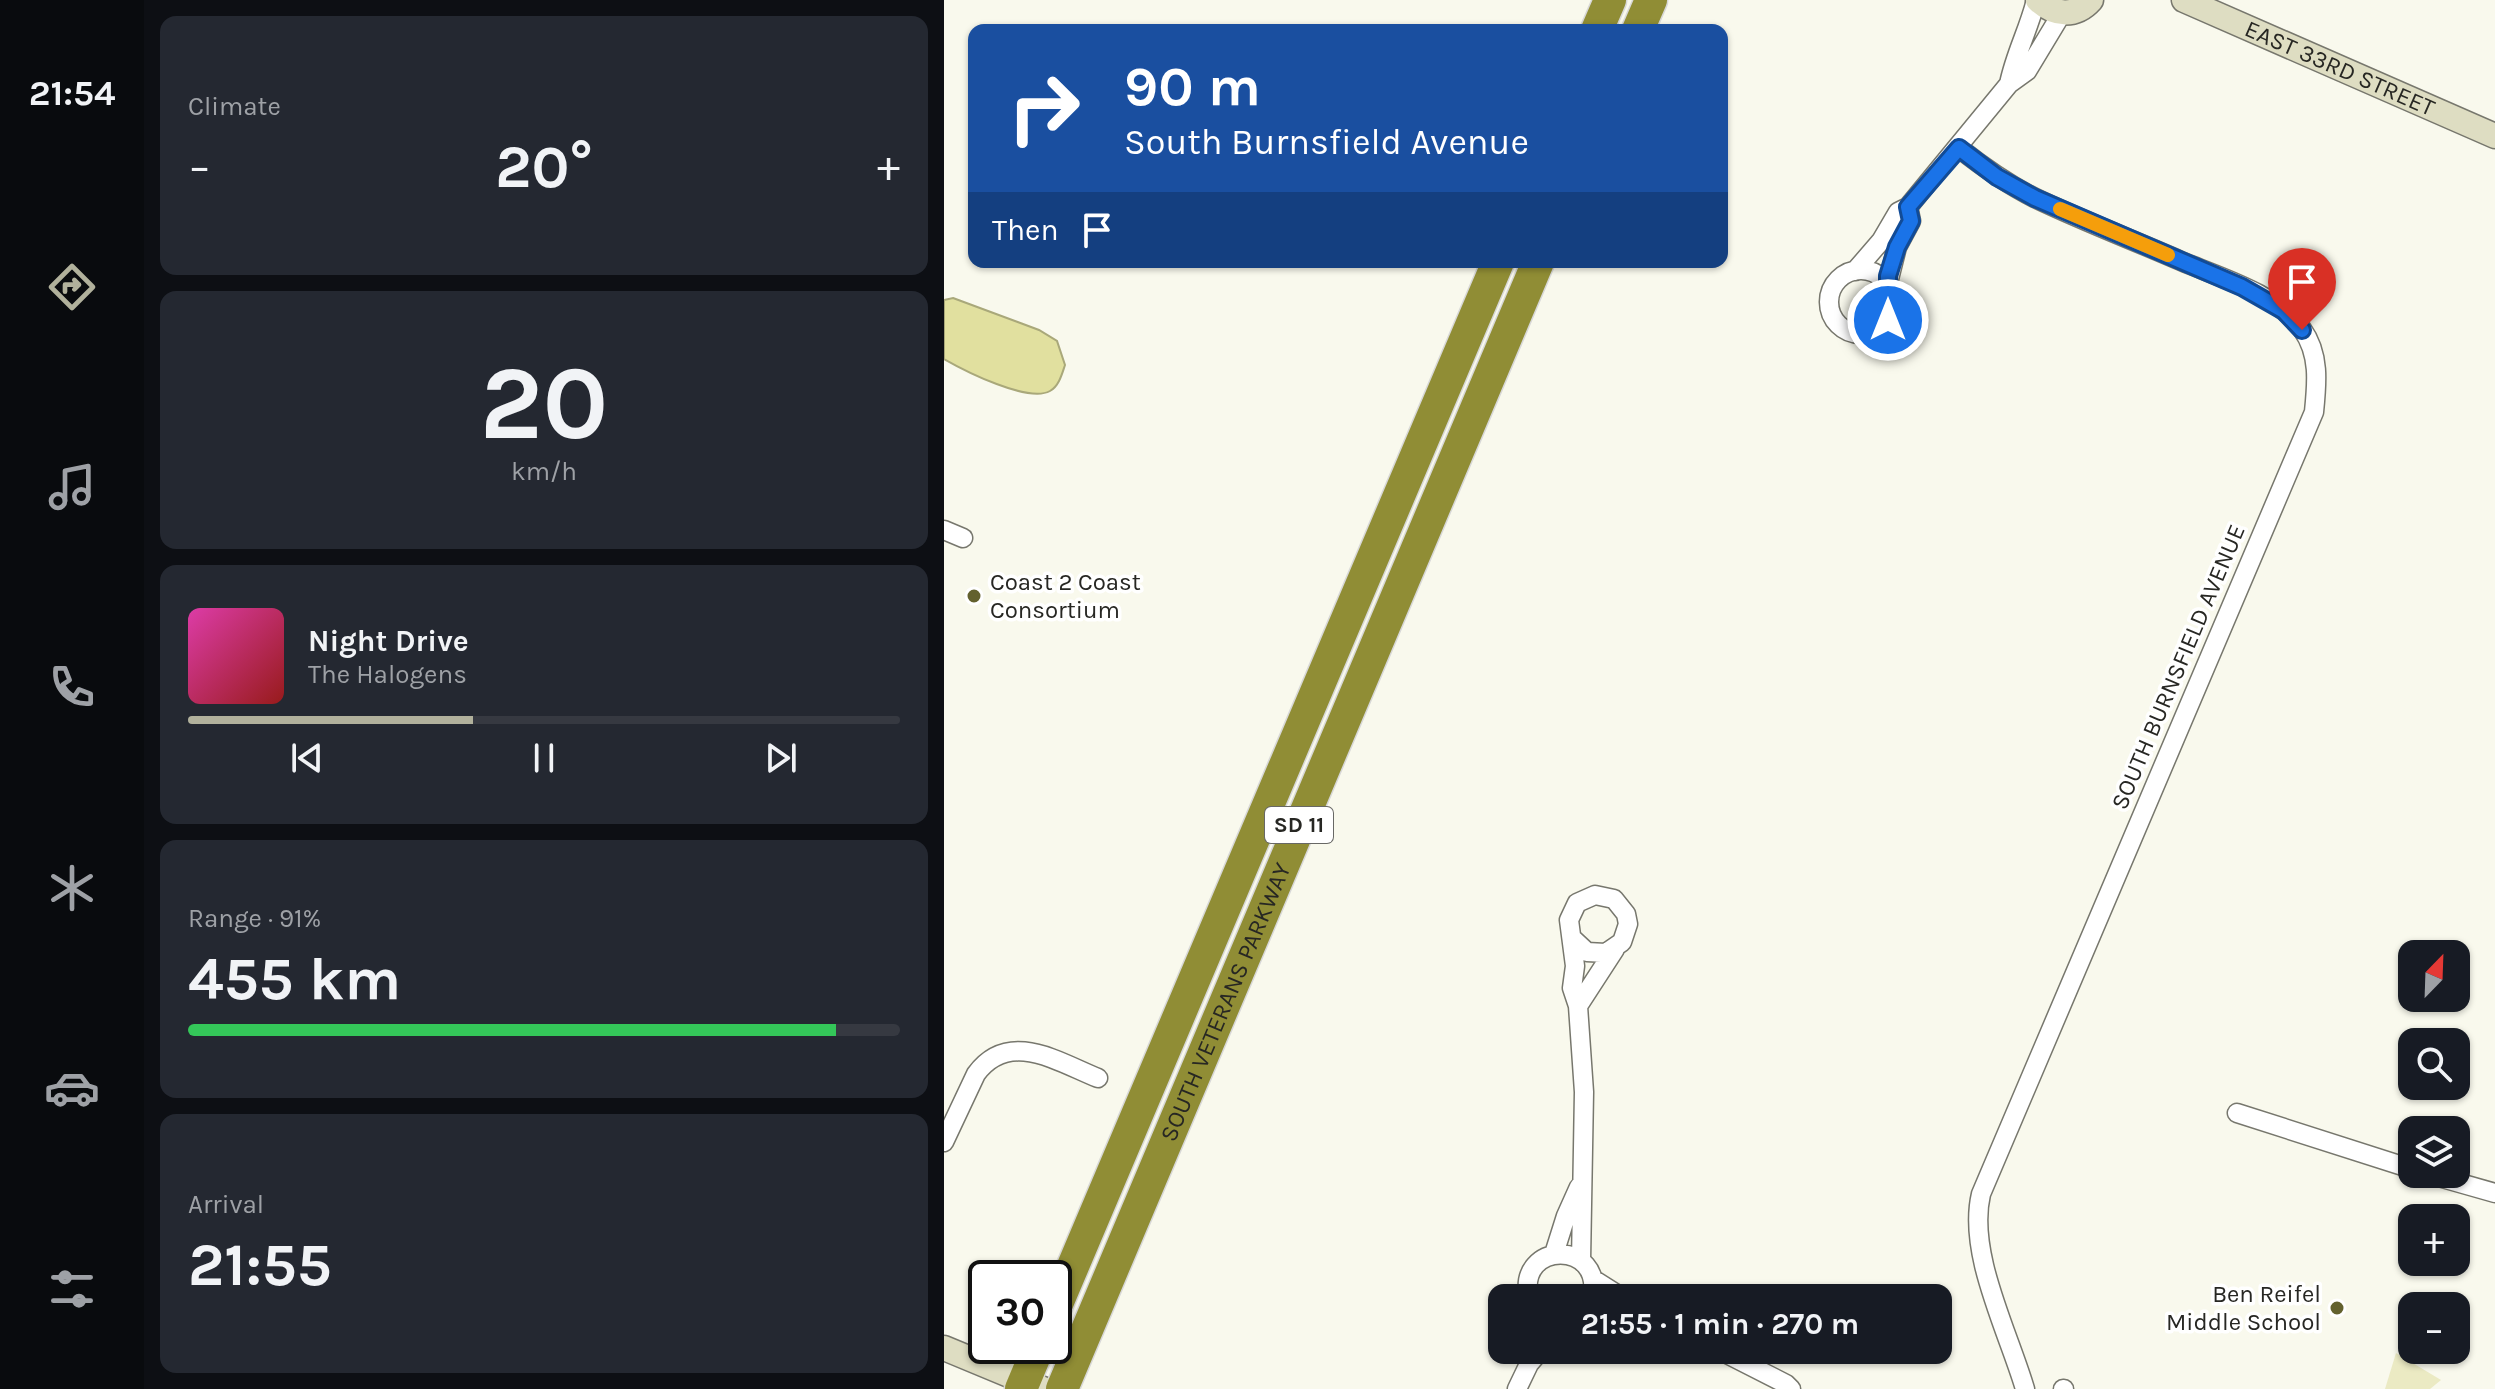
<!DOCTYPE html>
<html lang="en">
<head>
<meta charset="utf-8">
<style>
  body { margin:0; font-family:Karla,sans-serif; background:#242831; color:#f1f3f6; height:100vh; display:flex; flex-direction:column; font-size:30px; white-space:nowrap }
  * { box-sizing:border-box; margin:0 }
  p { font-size:26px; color:#9ea1a6 }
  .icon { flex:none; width:44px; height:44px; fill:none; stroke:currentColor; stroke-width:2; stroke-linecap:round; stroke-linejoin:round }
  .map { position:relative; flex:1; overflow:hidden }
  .panel { display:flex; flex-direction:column; gap:16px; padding:16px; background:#0d0f14; width:800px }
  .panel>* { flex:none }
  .top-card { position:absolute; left:24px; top:24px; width:760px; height:244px; border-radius:16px; box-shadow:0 2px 6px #0004; background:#1a4fa0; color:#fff; overflow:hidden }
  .needle { width:52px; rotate:23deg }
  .controls { position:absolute; left:1454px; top:940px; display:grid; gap:16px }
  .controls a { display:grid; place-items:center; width:72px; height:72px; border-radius:16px; background:#171b24; box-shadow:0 2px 6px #0004; font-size:40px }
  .speed { position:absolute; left:24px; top:1260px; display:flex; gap:16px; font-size:40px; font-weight:700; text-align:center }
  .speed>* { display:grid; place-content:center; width:104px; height:104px; border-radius:50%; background:#171b24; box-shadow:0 2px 6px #0004; line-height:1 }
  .speed .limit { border:4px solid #111; border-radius:12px; background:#fff; color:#111 }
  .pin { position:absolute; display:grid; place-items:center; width:68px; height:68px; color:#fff; margin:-82px -34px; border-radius:50% 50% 50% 0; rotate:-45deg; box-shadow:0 0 8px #0007 }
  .pin .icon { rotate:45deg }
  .me { position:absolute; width:88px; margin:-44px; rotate:0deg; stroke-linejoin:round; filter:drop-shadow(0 0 6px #0008) }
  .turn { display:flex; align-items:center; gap:28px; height:168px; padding:0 24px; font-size:36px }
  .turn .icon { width:104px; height:104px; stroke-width:2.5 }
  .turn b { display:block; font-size:56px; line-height:68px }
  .then { display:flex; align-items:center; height:76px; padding:0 24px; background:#0003; gap:16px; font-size:30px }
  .big { font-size:60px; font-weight:700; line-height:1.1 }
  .panel .tile { flex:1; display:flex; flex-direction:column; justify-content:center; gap:12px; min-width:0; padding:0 28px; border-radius:16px; background:#242831 }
  .panel .dial { align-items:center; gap:0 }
  .dial b { font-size:104px; line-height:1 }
  .song { display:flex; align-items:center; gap:24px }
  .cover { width:96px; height:96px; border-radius:12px; background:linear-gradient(135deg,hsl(320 70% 55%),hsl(0 70% 35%)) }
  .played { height:8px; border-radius:4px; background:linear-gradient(90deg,#b1b19c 40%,#363941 40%) }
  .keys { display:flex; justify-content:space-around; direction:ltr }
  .heat { display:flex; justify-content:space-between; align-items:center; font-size:44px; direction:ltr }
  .charge { height:12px; border-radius:6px; background:linear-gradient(90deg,#34c759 91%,#363941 0) }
  .trip { position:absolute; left:544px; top:1284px; width:464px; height:80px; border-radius:16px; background:#171b24; box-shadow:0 2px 6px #0004; font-weight:700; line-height:80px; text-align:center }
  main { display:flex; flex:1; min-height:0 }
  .tab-bar { display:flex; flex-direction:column; width:144px; justify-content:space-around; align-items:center; background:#090b0e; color:#9ea1a6 }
  .tab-bar .icon { width:56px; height:56px }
  .tab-bar .active { color:#b1b19c }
  .tab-bar b { font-size:36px; color:#f1f3f6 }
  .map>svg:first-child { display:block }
</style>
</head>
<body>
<main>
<nav class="tab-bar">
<b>21:54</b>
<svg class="icon active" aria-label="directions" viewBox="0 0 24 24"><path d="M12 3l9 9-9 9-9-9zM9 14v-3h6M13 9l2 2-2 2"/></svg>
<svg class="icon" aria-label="music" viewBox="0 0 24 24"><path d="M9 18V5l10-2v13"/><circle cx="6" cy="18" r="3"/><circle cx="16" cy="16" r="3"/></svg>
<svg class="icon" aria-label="phone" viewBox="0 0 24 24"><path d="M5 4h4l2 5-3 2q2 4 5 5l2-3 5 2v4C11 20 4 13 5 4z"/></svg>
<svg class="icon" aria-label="climate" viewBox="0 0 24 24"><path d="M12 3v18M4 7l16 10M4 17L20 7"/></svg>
<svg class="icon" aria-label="car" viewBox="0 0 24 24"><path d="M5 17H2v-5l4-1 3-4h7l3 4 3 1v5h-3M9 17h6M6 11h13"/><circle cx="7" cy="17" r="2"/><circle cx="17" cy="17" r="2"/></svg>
<svg class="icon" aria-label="filters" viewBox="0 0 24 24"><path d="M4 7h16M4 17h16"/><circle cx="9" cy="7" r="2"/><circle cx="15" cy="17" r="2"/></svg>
</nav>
<section class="panel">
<div class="tile"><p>Climate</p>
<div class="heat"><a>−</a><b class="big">20°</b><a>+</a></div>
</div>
<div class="tile dial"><b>20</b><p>km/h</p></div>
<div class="tile">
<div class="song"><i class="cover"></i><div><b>Night Drive</b><p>The Halogens</p></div></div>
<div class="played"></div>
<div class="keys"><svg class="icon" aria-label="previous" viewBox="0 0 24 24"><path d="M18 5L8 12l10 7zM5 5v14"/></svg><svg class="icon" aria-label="pause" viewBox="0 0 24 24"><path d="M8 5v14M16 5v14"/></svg><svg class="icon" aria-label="next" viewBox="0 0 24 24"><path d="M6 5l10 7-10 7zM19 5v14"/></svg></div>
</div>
<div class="tile"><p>Range · 91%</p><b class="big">455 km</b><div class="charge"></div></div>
<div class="tile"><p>Arrival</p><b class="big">21:55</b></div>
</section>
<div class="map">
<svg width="1551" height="1389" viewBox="0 0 1551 1389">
  <rect width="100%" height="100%" fill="#f9f9ed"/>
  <path fill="#ebeac3" d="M 1452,1353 L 1497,1380 L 1486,1389 L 1441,1389 Z"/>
  <path fill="#e1e09f" stroke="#a9a87a" stroke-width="2" d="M 9,298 L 95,330 L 113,341 L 121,365 C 118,374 115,386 106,391 C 84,403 21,371 0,359 L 0,300 Z"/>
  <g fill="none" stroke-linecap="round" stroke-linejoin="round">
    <defs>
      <path id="street" d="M 1065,84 C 1071,54 1085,29 1092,0
        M 1015,148 C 1039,167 1063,184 1091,198 C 1139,221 1189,240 1237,261 C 1277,278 1331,293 1358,329 C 1376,354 1373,383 1370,412 L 1037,1194 C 1023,1253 1064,1331 1081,1389
        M885 302a32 32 0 1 1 64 0a32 32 0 1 1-64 0Z
        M 911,271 L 937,241 L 954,212 L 964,207 L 1065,84 L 1083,71 L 1118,13
        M 944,283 L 953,247 L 967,221 L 964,207
        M 0,530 L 19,538
        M 629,939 L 643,952 L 662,953 L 678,942 L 684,924 L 682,914 L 670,899 L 651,895 L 633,903 L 625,920 L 631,966 L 628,988 L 634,1006 L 640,1092 L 637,1261
        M 634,1006 L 671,949
        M 1293,1113 L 1468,1169
        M 0,1142 L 32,1074 C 65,1029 114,1062 154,1078
        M 1484,1174 L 1551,1193
        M 610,1254 L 622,1216 L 635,1187
        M 649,1279 L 679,1298
        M 585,1298 C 572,1240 661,1240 648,1298
        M 775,1350 L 842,1384 L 847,1389
        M 573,1389 L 585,1364 L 597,1350
        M 1119,1389 L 1120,1389"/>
      <g id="secondary">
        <path d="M 1094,0 C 1110,15 1131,18 1147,0"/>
        <path id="s1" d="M 1240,0 L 1551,136"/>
        <path d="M 0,1348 L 99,1389"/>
      </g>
      <g id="highway">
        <path d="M 653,30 L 666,0"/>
        <path d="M 694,30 L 707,0"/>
        <path d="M 110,1311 L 554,262"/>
        <path d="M 77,1389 L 95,1346"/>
        <path id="s2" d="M 118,1389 L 594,262"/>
      </g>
    </defs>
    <use href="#street" stroke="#77776d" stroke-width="21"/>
    <use href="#secondary" stroke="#77776d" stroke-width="27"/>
    <use href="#highway" stroke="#d8d8d7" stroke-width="35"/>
    <use href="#street" stroke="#fff" stroke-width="18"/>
    <use href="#secondary" stroke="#deddc2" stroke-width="24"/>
    <use href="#highway" stroke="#908d35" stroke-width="32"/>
  </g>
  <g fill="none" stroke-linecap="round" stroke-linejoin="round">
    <defs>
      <path id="route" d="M 944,320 L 949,299 L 944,283 L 944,276 L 953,247 L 967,221 L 964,207 L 1015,148 L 1053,177 L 1091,198 L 1298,287 L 1340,311 L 1358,330"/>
    </defs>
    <use href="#route" stroke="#114b97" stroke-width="20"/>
    <use href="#route" stroke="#1a73e8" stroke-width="14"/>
    <path stroke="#f59e0b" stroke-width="14" d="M 1116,209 L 1224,255"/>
  </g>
  <g fill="#63612e" stroke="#fff" stroke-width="3">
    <circle cx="30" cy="596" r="8"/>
    <circle cx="1393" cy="1308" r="8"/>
  </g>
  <g text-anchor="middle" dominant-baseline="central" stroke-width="7" stroke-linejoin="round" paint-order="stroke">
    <rect fill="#fff" stroke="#686865" stroke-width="2" x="321" y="807" width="68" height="36" rx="6"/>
    <g font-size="22" font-weight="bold" fill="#272723">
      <text x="355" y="825">SD 11</text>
    </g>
    <g font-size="24" fill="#272723" stroke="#fff">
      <text stroke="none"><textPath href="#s1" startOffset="170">EAST 33RD STREET</textPath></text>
      <text transform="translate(1234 667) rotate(-67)">SOUTH BURNSFIELD AVENUE</text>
      <text stroke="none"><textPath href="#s2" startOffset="420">SOUTH VETERANS PARKWAY</textPath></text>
    </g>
    <g font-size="24" fill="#272723" stroke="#fff" text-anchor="start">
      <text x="46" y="582">Coast 2 Coast<tspan x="46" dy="28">Consortium</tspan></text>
      <text x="1377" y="1294" text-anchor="end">Ben Reifel<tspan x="1377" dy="28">Middle School</tspan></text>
    </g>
  </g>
</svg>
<div class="controls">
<a><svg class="needle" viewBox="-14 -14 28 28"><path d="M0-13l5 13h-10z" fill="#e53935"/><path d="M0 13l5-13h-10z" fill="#9ea1a6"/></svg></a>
<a><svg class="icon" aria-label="search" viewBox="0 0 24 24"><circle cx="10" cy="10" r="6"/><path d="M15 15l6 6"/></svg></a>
<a><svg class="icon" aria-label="layers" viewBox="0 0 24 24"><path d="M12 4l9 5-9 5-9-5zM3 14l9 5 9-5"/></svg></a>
<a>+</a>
<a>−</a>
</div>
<div class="speed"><div class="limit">30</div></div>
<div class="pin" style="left:1358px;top:330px;background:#d93025"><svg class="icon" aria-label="arrive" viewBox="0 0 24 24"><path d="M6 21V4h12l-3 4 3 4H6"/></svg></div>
<svg class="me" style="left:944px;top:320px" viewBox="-20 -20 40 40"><circle r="17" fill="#1a73e8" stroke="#fff" stroke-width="3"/><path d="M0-11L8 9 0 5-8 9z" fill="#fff"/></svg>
<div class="trip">21:55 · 1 min · 270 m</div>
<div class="top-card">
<div class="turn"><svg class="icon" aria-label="right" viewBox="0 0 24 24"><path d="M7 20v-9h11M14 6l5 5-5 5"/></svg><div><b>90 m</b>South Burnsfield Avenue</div></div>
<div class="then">Then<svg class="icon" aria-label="arrive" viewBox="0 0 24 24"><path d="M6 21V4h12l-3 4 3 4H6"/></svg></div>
</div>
</div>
</main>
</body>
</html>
